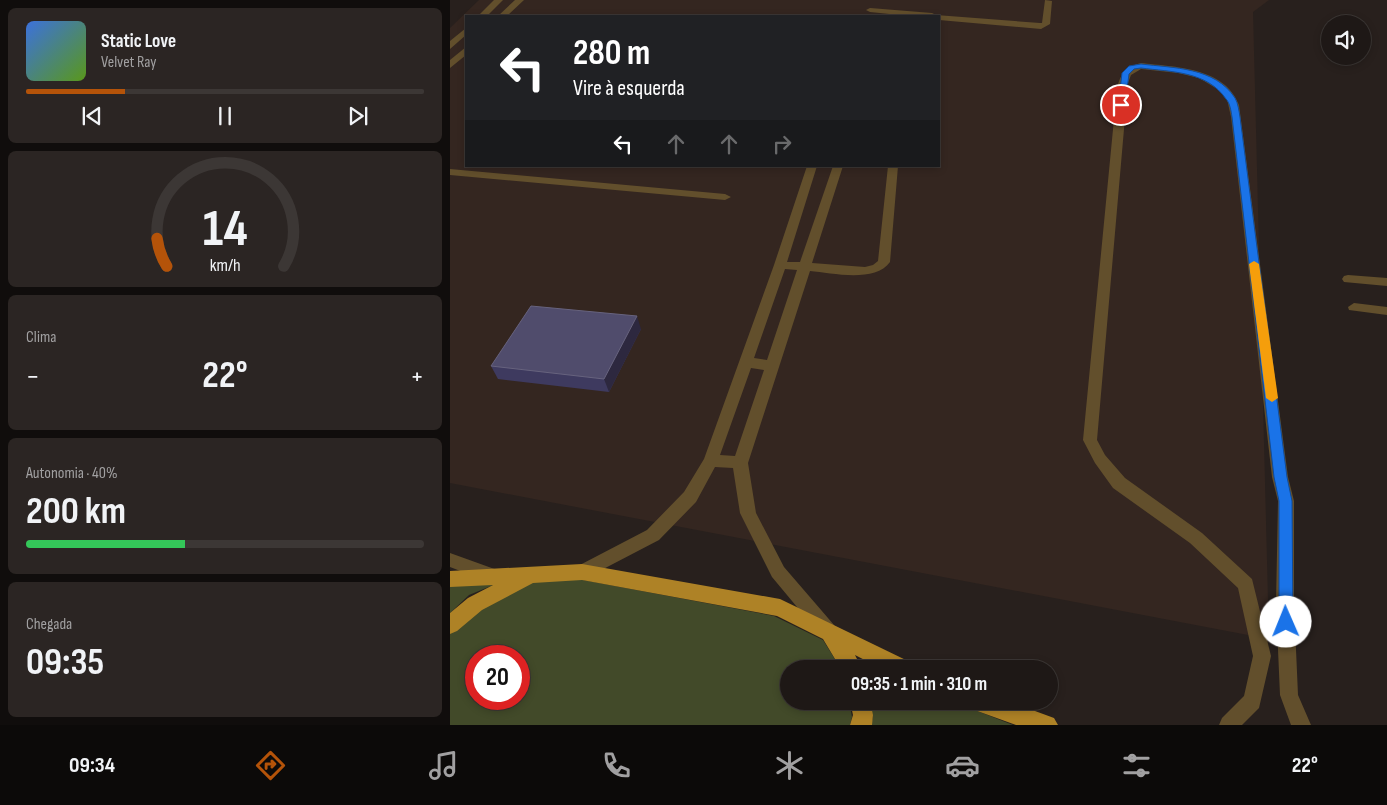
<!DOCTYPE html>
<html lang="pt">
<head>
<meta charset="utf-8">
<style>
  body { margin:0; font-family:"Sofia Sans Condensed",sans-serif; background:#2b2523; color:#f1f3f6; height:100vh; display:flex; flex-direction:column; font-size:19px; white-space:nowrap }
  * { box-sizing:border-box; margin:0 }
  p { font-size:16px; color:#a1a0a1 }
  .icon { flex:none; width:28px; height:28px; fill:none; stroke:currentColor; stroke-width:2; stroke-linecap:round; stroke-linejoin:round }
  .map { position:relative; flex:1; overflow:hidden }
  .side { display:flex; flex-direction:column; gap:8px; padding:8px; background:#100d0c; width:450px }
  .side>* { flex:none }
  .hud { position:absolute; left:15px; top:15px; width:475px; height:152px; border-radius:0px; box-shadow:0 2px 8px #0003,0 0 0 1px #3c3735; background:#202124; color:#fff; overflow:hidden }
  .tools { position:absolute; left:871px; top:15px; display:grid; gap:10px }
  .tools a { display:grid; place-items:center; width:50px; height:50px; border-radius:50%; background:#1e1816; box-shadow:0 2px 8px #0003,0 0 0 1px #3c3735; font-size:25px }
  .speed { position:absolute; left:15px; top:645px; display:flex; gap:10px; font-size:25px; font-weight:700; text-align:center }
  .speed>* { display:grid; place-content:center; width:65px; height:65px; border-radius:50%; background:#1e1816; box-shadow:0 2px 8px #0003,0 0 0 1px #3c3735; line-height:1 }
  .speed .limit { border:8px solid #d22; background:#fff; color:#111 }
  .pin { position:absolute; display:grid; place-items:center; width:42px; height:42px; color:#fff; margin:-21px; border:2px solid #fff; border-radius:50%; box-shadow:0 1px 5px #0007 }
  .me { position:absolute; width:55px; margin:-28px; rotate:359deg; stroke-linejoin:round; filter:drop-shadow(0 0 4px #0008) }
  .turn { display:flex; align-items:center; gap:18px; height:105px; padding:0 25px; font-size:22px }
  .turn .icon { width:65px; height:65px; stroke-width:2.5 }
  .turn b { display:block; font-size:35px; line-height:42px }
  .lanes { display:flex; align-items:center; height:48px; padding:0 25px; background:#0003; justify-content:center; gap:25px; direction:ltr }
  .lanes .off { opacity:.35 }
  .big { font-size:38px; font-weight:700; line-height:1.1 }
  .side .widget { flex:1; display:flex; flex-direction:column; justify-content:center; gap:8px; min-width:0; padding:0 18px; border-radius:8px; background:#2b2523 }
  .side .dial { align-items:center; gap:0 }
  .dial svg { height:130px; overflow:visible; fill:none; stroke:#3c3735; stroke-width:7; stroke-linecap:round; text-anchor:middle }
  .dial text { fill:#f1f3f6; stroke:none }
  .song { display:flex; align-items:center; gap:15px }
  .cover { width:60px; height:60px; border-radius:8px; background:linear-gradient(135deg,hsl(220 70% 55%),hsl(90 70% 35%)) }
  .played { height:5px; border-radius:2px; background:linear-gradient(90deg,#b45309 25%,#3c3735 25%) }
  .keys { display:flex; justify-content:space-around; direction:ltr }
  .heat { display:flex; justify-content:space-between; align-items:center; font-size:28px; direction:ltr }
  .charge { height:8px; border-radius:4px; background:linear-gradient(90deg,#34c759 40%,#3c3735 0) }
  .trip { position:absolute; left:330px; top:660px; width:278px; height:50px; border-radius:25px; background:#1e1816; box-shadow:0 2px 8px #0003,0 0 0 1px #3c3735; font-weight:700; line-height:50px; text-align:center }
  .menu { display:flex; height:80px; justify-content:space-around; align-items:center; background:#0c0a09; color:#a1a0a1 }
  .menu .icon { width:35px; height:35px }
  .menu .active { color:#b45309 }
  .menu b { font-size:22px; color:#f1f3f6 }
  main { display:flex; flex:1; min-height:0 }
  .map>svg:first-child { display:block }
</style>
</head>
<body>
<main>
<section class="side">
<div class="widget">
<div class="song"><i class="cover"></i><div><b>Static Love</b><p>Velvet Ray</p></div></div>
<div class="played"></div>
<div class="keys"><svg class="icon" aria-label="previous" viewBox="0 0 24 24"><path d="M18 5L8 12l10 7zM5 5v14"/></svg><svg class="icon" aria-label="pause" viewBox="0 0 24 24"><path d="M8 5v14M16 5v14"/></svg><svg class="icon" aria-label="next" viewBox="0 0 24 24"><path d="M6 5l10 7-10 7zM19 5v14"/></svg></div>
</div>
<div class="widget dial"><svg viewBox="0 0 100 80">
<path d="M14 69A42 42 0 1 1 86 69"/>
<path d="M14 69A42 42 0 0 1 8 52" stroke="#b45309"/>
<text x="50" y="56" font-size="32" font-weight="700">14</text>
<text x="50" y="72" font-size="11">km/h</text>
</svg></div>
<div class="widget"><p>Clima</p>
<div class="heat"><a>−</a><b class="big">22°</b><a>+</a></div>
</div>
<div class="widget"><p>Autonomia · 40%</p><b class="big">200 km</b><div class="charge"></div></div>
<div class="widget"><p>Chegada</p><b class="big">09:35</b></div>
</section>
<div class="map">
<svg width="937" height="725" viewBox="0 0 937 725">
  <rect width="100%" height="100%" fill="#28201d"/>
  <path fill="#342620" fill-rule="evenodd" d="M 29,0 L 819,0 L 803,12 L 819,639 L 0,483 L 0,28 ZM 16,16 L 489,16 L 489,166 L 16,166 Z"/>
  <path fill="#424a29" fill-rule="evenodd" d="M 58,579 L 19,595 L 0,613 L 0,585 Z
    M 128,579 L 324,616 L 373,640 L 391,669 L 339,669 L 339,701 L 399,701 L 402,717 L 400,725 L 0,725 L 0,629 L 25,606 L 85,580 ZM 26,656 L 69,656 L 69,699 L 26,699 Z
    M 419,701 L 502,701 L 563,725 L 421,725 L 423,717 Z"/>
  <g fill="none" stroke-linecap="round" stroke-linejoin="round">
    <path fill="#624f2c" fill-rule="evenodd" d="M 44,0 L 53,0 L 37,16 L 28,16 Z
      M 65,0 L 74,0 L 57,16 L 48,16 Z
      M 595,0 L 602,1 L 600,24 L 591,29 L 489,20 L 489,16 L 459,16 L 420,12 L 416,10 L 420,8 L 482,13 L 486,15 L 590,23 L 592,23 Z
      M 16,28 L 16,35 L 0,49 L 0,41 Z
      M 16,47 L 16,55 L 0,68 L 0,60 Z
      M 691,63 C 724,67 775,67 789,105 L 838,477 L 844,501 L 844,604 L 848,695 L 861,725 L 841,725 L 830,695 L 826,604 L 828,501 L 822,477 L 781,117 L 777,99 L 769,90 L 749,78 L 728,73 L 691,69 L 681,75 L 678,83 L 647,440 L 655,455 L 675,478 L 752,533 L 802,579 L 821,656 L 809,708 L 792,725 L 769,725 L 772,718 L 794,696 L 803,656 L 788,588 L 740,543 L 663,488 L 645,463 L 633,440 L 667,88 C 671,73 676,67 691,63 Z
      M 357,166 L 367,166 L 337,262 L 350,262 L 383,166 L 393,166 L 362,263 L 415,267 L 423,265 L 428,261 L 438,166 L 448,166 L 440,262 C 425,283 382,273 360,271 L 298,463 L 306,513 L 334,567 L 384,625 L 387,631 L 384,637 L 378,639 L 372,637 L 322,577 L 290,513 L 283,468 L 265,467 L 246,502 L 209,540 L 138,577 L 132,580 L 126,577 L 124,572 L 126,567 L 197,530 L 234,492 L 254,459 L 324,265 ZM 335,269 L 347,270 L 317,360 L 304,358 ZM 301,368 L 314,370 L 285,456 L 270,455 Z
      M 0,169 L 275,194 L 281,197 L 275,200 L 0,175 Z
      M 898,275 L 937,278 L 937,286 L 894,282 L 892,279 L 894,276 Z
      M 904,303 L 937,307 L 937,315 L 899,310 L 898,307 Z
      M 0,553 L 50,571 L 53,576 L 50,581 L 44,584 L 0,567 Z"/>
    <path fill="#ae8226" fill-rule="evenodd" d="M 132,564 L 330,599 L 460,662 L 463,669 L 432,669 L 405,655 L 412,669 L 391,669 L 373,639 L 327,616 L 132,580 L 83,583 L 32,610 L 7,631 L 0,634 L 0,613 L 18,598 L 43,585 L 0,587 L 0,571 Z
      M 400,701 L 420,701 L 423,715 L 422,725 L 400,725 L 403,715 Z
      M 516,701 L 558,701 L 604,718 L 608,725 L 566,725 L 519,708 Z"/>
  </g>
  <path fill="#3e3a5f" d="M 191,329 L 159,392 L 48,379 L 41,366 Z"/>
  <path fill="#2d283f" d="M 187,316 L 191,329 L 159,392 L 154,379 Z"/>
  <path fill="#504c6c" stroke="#67637e" d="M 81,306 L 187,316 L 154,379 L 41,366 Z"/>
  <path fill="#1a73e8" stroke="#114b97" d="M 691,64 C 723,68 765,67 785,98 C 788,103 789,111 790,117 L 837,477 L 842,501 L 843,622 L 841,627 L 836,629 L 831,627 L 829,622 L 829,501 L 824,477 L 782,117 C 781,111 780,103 776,99 C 757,71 721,72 691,68 L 684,69 L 679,74 L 675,105 L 668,107 L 672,73 L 679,66 Z"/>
  <path fill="#f59e0b" d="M 804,261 L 809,264 L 828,398 L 822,402 L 816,398 L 799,264 Z"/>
</svg>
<div class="tools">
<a><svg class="icon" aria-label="sound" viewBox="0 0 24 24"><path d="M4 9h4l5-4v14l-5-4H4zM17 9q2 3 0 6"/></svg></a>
</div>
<div class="speed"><div class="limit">20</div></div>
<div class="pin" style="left:671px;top:105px;background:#d93025"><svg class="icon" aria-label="arrive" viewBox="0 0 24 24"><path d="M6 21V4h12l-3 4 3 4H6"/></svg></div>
<svg class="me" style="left:836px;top:622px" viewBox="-20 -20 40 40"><circle r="19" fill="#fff"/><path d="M0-13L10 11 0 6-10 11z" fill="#1a73e8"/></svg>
<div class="trip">09:35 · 1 min · 310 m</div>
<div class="hud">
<div class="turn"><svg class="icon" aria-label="left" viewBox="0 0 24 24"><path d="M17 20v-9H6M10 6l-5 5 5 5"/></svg><div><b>280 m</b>Vire à esquerda</div></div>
<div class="lanes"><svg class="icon" aria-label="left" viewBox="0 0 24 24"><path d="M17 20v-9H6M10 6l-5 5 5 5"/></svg><svg class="icon off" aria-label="ahead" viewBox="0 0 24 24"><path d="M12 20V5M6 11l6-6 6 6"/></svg><svg class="icon off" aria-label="ahead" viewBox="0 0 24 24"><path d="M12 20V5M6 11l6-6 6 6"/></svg><svg class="icon off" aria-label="right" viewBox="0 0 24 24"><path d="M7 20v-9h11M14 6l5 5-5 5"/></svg></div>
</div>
</div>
</main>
<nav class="menu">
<b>09:34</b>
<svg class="icon active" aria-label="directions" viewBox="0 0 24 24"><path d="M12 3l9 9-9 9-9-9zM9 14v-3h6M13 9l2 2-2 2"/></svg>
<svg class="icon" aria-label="music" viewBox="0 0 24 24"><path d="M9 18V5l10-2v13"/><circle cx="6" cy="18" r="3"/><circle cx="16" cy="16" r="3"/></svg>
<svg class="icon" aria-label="phone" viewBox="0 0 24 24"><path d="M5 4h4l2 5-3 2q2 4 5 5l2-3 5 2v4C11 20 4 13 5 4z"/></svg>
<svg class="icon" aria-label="climate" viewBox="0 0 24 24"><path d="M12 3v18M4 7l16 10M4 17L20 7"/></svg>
<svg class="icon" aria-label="car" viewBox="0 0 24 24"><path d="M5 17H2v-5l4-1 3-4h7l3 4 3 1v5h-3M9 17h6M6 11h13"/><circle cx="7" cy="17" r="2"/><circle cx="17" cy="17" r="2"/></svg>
<svg class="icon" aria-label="filters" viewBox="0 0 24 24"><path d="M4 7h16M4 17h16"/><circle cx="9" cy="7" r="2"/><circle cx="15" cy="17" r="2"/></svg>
<b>22°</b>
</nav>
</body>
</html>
